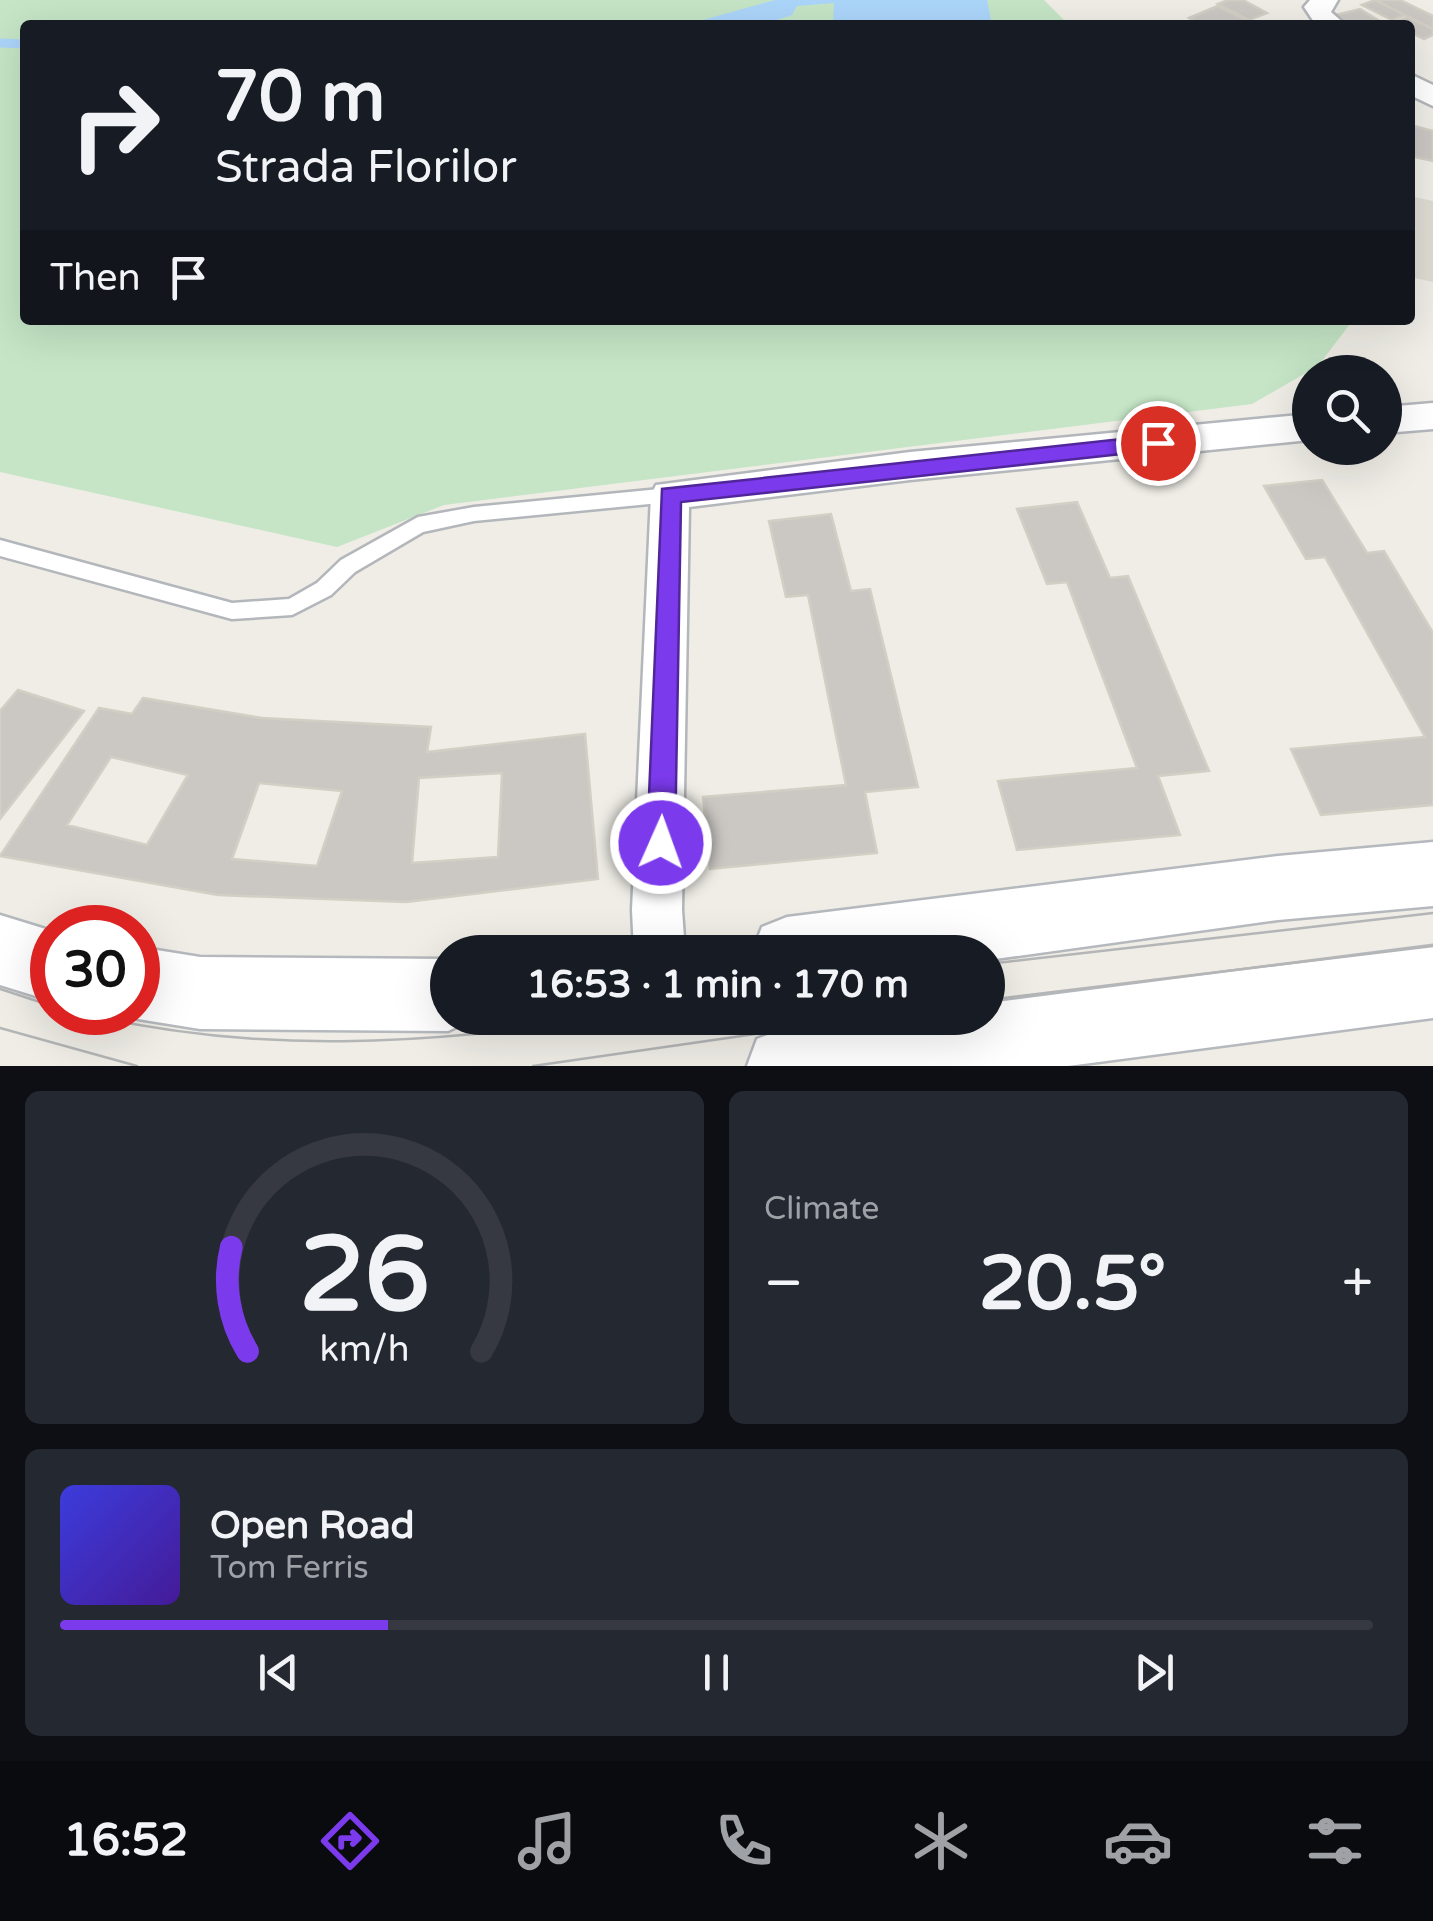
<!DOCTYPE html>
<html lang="en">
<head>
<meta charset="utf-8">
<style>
  body { margin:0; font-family:"Varela Round",sans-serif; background:#242831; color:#f1f3f6; height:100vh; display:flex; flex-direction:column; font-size:38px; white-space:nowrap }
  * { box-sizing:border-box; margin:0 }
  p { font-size:32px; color:#9ea1a6 }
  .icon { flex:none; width:55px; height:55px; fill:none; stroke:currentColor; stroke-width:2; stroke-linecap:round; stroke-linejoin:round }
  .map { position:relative; height:1066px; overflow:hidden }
  .drawer { display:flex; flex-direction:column; gap:25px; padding:25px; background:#0d0f14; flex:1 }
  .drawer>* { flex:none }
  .top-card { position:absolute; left:20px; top:20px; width:1395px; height:305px; border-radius:10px; box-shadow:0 10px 40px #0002; background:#171b24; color:#f1f3f6; overflow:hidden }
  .tools { position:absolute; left:1292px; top:355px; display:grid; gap:20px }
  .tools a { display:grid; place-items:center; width:110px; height:110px; border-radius:50%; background:#171b24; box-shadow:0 10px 40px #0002; font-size:50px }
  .speed { position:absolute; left:30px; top:905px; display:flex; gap:20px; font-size:50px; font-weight:700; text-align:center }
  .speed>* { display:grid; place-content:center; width:130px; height:130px; border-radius:50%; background:#171b24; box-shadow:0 10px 40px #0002; line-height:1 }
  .speed .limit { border:15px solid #d22; background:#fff; color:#111 }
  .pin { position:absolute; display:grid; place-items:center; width:85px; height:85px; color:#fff; margin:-42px; border:5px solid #fff; border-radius:50%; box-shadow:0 2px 10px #0007 }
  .me { position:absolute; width:110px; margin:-55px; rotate:2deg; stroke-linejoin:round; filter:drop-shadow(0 0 8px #0008) }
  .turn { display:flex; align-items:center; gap:35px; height:210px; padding:0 30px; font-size:45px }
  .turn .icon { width:130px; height:130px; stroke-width:2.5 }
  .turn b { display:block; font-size:70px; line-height:85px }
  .then { display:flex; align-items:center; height:95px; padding:0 30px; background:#0003; gap:20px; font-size:38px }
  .big { font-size:75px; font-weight:700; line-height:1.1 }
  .drawer .card { flex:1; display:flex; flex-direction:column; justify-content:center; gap:15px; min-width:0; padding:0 35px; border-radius:15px; background:#242831 }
  .drawer .dial { align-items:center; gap:0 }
  .dial svg { height:260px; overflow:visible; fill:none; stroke:#363941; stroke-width:7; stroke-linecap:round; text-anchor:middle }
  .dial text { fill:#f1f3f6; stroke:none }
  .song { display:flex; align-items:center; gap:30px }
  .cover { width:120px; height:120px; border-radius:15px; background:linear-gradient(135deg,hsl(240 70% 55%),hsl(260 70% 35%)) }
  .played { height:10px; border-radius:5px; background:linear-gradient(90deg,#7c3aed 25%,#363941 25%) }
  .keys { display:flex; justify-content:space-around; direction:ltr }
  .heat { display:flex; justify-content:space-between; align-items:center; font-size:55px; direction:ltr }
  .drawer .tiles { flex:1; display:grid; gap:25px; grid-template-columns:1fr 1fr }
  .card:last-child { grid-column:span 2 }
  .trip { position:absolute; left:430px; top:935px; width:575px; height:100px; border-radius:50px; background:#171b24; box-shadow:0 10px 40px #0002; font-weight:700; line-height:100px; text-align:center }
  .dock { display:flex; height:160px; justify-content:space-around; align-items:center; background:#090b0e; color:#9ea1a6 }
  .dock .icon { width:70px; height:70px }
  .dock .selected { color:#7c3aed }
  .dock b { font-size:45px; color:#f1f3f6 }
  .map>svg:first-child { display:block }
</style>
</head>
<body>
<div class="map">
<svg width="1433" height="1066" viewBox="0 0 1433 1066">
  <rect width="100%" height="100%" fill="#efede6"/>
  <path fill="#dfdcd4" d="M 1410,196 L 1433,201 L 1433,282 L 1410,277 Z"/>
  <path fill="#c5e5c6" d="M 0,0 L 1044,0 L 1069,25 L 25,25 L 25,320 L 1353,320 L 1318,366 L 1252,404 L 444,505 L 337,547 L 0,472 Z"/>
  <path fill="#acd5fa" d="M 775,0 L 987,0 L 992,25 L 833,25 L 834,3 L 797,6 L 792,15 L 762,25 L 685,25 Z"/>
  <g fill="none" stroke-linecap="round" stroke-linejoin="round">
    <path stroke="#acd5fa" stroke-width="9" d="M 0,43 L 25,44"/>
  </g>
  <path fill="#cbc8c4" stroke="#d3cfc5" stroke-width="2.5" fill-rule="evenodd" d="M 1228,0 L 1243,0 L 1267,13 L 1249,20 L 1218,4 Z
    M 1375,0 L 1405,15 L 1392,20 L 1362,5 Z
    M 1375,0 L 1400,0 L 1433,16 L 1433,29 Z
    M 1218,6 L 1255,25 L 1202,25 L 1189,18 Z
    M 1360,9 L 1386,25 L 1352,25 L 1336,15 Z
    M 1408,17 L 1433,29 L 1433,35 L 1424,39 L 1410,32 L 1410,25 L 1392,23 Z
    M 1414,126 L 1433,131 L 1433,161 L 1410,156 Z
    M 1322,480 L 1367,553 L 1384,551 L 1433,633 L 1433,805 L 1321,815 L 1291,749 L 1425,737 L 1325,557 L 1306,559 L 1264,486 Z
    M 1077,502 L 1110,578 L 1128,576 L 1209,771 L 1158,776 L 1180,835 L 1017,850 L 998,781 L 1137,768 L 1067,582 L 1047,584 L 1017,509 Z
    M 831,514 L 851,591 L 870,589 L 918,787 L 865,792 L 877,853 L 710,869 L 703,797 L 846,785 L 808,595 L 786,597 L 769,521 Z
    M 18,690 L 84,711 L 0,819 L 0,711 Z
    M 143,698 L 262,718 L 431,727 L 427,752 L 585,734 L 598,879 L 406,902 L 218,895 L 0,856 L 99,708 L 132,714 ZM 111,757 L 188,775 L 147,845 L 67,825 ZM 502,773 L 498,857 L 412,863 L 419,778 ZM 259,783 L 342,791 L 317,866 L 232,859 Z"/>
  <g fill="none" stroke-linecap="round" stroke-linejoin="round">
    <defs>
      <path id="service" d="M 670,488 L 680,495 L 670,502 L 474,521 L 423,532 L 355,572 L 331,595 L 292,615 L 232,619 L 0,556 L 0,540 L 232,603 L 289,599 L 317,583 L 341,560 L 418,517 L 474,507 Z"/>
      <path id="minor" d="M 1310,0 L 1338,0 L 1331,12 L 1346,25 L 1316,25 L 1304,7 Z
        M 1410,74 L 1433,85 L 1433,106 L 1410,95 Z
        M 1433,403 L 1433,429 L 1385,433 L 1385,407 Z
        M 1310,414 L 1310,440 L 910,480 L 689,507 L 682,910 L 685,952 L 634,952 L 632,910 L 651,495 L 656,485 L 910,452 Z"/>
      <path id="secondary" d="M 1433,842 L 1433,906 L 1278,920 L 988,960 L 988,952 L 752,952 L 762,927 L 787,917 L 1278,856 Z
        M 0,915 L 52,931 L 52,1001 L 0,985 Z
        M 1433,946 L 1433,1018 L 1068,1066 L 747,1066 L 757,1039 C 828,1010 912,1018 988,1018 L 988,1003 Z
        M 138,947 L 200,957 L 448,959 L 448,1018 L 475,1018 L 448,1031 L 200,1029 L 138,1019 L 122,1012 L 138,1012 Z"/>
    </defs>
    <use href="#service" stroke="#b3b6ba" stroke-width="5"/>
    <use href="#minor" stroke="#b3b6ba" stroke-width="5"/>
    <use href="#secondary" stroke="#b5b8bd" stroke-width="5"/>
    <use href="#service" fill="#fff" fill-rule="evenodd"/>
    <use href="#minor" fill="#fff" fill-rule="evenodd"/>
    <use href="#secondary" fill="#fff" fill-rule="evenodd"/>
    <path stroke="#b4b5b6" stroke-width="2.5" d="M 988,964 L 1433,913
      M 0,989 L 52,1006
      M 988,1000 L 1433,946
      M 77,1012 C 263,1057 423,1043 611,1018
      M 0,1028 L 137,1066
      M 533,1066 L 866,1018"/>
  </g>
  <path fill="#7c3aed" stroke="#51269a" stroke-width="2.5" d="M 1158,435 L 1168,443 L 1158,450 L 681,502 L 675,843 L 670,852 L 661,856 L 651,852 L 647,843 L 662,489 Z"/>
</svg>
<div class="tools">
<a><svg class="icon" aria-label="search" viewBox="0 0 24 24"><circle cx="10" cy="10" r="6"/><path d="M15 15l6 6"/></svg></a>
</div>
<div class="speed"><div class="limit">30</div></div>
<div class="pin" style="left:1158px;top:443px;background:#d93025"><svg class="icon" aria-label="arrive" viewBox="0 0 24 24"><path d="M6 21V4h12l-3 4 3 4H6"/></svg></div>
<svg class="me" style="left:661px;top:843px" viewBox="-20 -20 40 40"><circle r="17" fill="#7c3aed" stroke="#fff" stroke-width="3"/><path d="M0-11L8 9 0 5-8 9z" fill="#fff"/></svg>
<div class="trip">16:53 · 1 min · 170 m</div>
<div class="top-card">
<div class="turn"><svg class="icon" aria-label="right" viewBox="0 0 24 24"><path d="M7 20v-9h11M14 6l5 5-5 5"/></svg><div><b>70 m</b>Strada Florilor</div></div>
<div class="then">Then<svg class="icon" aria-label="arrive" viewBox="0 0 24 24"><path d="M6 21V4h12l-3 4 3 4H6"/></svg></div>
</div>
</div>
<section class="drawer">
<div class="tiles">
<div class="card dial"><svg viewBox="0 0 100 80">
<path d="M14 69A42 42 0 1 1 86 69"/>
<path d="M14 69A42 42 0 0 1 9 37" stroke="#7c3aed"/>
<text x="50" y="56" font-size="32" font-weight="700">26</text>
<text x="50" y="72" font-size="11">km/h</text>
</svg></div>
<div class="card"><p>Climate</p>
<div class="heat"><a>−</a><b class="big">20.5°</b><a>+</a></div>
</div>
<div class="card">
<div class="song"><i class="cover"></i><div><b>Open Road</b><p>Tom Ferris</p></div></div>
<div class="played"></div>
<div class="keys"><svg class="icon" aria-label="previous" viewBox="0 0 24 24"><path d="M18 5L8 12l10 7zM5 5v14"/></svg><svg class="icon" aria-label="pause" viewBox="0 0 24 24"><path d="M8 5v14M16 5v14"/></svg><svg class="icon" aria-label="next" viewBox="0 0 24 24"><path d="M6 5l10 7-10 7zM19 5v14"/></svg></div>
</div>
</div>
</section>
<nav class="dock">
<b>16:52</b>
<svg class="icon selected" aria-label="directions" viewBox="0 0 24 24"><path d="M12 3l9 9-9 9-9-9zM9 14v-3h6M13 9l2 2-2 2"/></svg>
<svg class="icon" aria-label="music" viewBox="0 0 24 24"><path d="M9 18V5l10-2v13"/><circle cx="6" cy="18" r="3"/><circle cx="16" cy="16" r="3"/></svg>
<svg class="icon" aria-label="phone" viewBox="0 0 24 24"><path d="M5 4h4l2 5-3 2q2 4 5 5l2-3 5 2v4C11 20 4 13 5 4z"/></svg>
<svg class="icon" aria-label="climate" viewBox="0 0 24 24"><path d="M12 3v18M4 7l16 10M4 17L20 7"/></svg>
<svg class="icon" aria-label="car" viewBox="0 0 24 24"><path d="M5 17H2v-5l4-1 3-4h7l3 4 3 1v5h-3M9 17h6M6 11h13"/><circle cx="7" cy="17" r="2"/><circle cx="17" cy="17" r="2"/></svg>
<svg class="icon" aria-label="filters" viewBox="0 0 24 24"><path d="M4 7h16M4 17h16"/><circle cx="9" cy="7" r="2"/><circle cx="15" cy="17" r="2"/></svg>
</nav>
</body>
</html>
